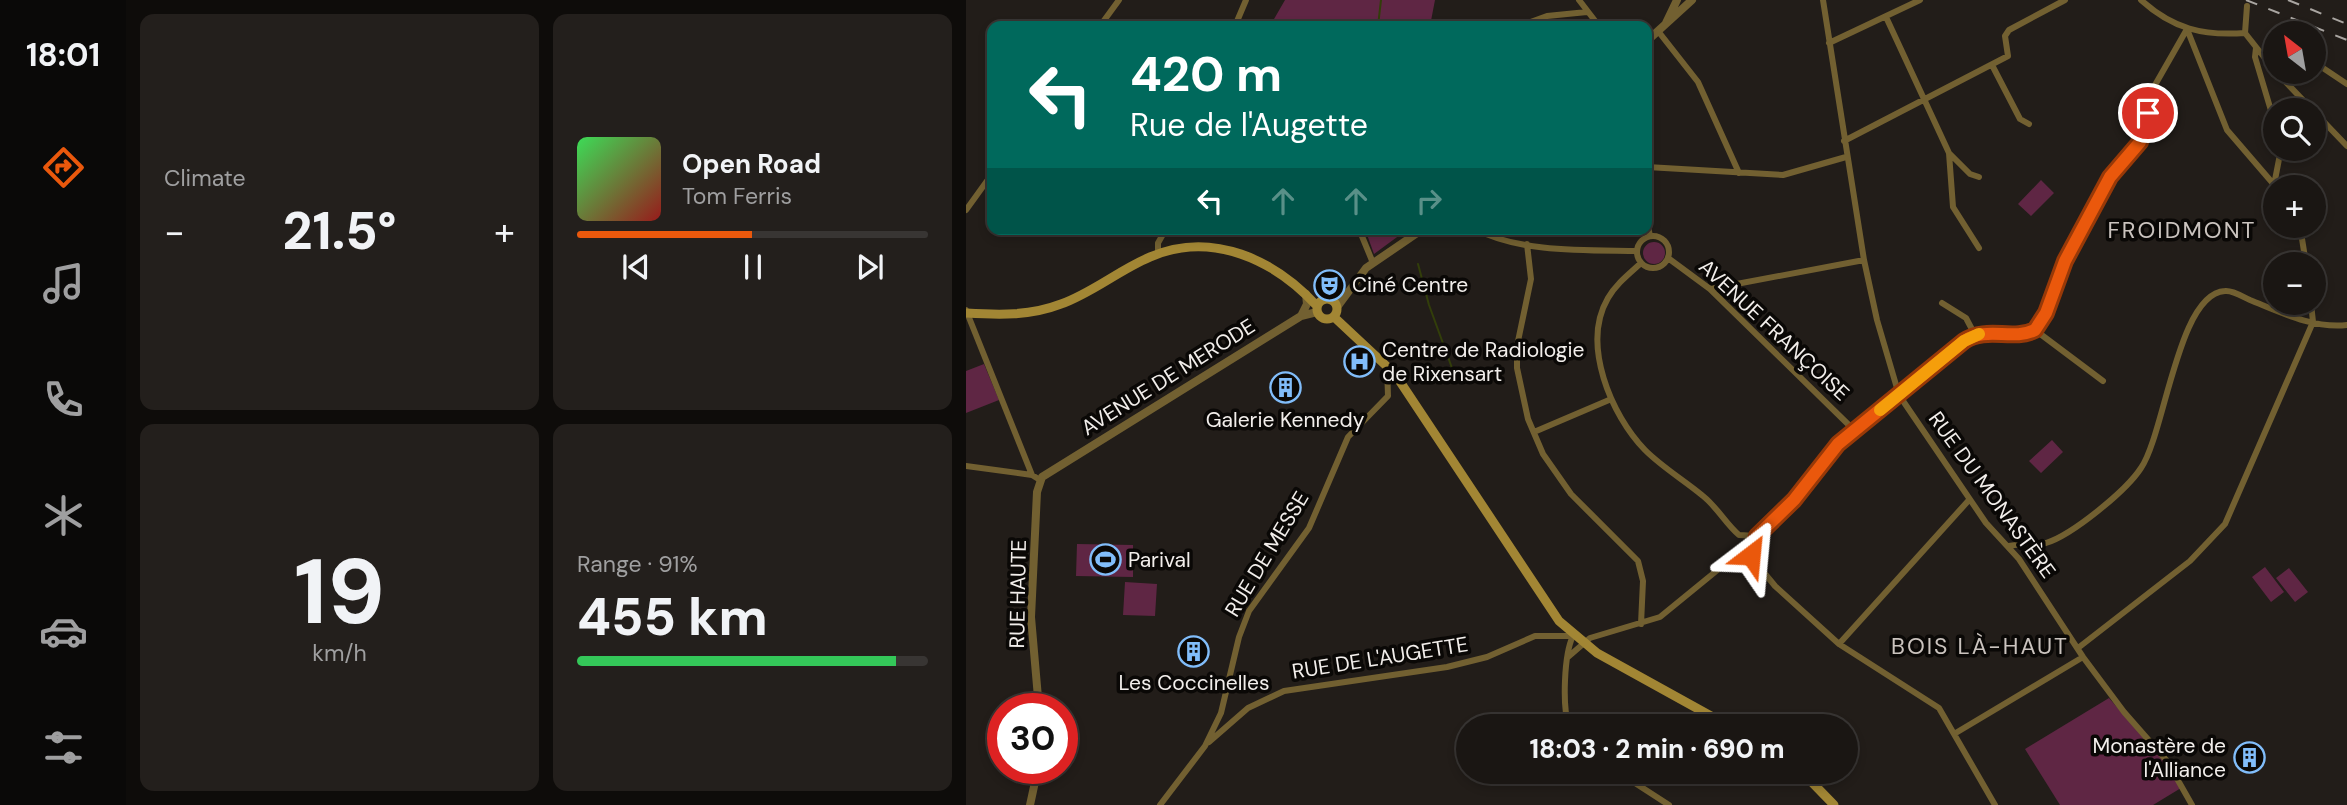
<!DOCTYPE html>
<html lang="en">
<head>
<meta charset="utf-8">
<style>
  body { margin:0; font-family:"DM Sans",sans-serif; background:#231f1c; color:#f1f3f6; height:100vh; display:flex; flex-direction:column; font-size:26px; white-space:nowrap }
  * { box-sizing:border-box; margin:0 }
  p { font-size:23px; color:#9f9fa0 }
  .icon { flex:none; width:38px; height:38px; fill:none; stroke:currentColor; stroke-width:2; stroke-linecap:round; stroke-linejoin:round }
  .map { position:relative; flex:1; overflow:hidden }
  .details { display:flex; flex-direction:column; gap:14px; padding:14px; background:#0e0c0a; width:840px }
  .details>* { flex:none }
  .top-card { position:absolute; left:21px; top:21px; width:665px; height:214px; border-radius:14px; box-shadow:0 4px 10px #0003,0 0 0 2px #383533; background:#00695c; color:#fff; overflow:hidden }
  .needle { width:46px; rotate:329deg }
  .buttons { position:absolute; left:1297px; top:21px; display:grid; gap:14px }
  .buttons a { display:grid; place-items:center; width:63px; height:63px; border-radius:50%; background:#1a1613; box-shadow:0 4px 10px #0003,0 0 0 2px #383533; font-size:35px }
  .speed { position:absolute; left:21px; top:693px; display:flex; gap:14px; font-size:35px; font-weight:700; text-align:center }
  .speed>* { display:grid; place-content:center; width:91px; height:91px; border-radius:50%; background:#1a1613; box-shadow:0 4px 10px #0003,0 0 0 2px #383533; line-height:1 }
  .speed .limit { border:10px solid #d22; background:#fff; color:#111 }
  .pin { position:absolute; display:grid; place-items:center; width:60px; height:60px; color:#fff; margin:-30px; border:4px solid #fff; border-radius:50%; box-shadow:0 2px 7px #0007 }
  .me { position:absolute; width:77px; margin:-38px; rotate:29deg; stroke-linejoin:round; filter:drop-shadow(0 0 5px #0008) }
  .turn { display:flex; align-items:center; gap:24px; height:147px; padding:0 28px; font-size:32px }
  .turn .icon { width:91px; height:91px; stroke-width:2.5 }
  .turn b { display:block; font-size:49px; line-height:60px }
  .lanes { display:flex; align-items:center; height:66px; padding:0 28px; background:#0003; justify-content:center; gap:35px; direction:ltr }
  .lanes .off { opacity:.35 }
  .big { font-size:52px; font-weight:800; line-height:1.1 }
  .details .widget { flex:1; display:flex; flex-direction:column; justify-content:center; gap:10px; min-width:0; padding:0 24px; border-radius:14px; background:#231f1c }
  .details .dial { align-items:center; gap:0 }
  .dial b { font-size:91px; line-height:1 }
  .song { display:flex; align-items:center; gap:21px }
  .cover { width:84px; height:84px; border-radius:10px; background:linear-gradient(135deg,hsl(130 70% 55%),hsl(0 70% 35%)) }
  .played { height:7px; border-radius:4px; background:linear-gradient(90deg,#ea580c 50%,#383533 50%) }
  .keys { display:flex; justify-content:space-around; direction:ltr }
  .heat { display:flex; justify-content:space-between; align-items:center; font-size:38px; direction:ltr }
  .charge { height:10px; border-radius:5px; background:linear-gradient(90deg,#34c759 91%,#383533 0) }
  .details .tiles { flex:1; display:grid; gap:14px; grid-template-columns:repeat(2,1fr) }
  .trip { position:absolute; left:490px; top:714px; width:402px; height:70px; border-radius:35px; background:#1a1613; box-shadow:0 4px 10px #0003,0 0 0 2px #383533; font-weight:800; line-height:70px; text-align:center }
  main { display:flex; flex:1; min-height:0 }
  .tab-bar { display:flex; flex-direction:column; width:126px; justify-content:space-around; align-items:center; background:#0a0908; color:#9f9fa0 }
  .tab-bar .icon { width:49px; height:49px }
  .tab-bar .on { color:#ea580c }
  .tab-bar b { font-size:32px; color:#f1f3f6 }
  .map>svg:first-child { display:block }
</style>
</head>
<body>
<main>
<nav class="tab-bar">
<b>18:01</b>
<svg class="icon on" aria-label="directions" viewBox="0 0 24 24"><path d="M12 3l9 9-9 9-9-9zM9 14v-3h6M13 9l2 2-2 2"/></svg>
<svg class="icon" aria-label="music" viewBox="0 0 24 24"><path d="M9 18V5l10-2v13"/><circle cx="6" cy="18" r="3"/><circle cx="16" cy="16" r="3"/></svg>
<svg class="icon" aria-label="phone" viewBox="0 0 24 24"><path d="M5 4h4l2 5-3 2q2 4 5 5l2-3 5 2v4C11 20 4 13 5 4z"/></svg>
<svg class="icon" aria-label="climate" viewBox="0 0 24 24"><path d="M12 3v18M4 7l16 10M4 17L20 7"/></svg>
<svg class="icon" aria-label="car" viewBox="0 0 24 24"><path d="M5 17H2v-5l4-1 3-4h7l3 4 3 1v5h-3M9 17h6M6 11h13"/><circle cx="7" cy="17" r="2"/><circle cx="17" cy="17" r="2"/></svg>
<svg class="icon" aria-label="filters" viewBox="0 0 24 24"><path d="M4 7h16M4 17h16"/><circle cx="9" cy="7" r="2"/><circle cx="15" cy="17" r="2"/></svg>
</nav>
<section class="details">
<div class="tiles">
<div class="widget"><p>Climate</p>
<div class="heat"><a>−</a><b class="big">21.5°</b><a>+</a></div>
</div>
<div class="widget">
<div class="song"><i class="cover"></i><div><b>Open Road</b><p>Tom Ferris</p></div></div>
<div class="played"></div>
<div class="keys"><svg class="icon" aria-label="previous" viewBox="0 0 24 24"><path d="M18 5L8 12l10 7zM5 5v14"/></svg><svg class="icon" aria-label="pause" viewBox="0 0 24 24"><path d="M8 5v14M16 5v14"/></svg><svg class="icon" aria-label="next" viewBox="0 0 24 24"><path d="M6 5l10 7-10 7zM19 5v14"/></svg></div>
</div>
<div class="widget dial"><b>19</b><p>km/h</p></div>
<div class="widget"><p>Range · 91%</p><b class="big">455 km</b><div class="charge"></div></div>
</div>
</section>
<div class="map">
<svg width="1381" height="805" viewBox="0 0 1381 805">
  <rect width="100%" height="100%" fill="#221d19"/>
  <path fill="#5f2644" d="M 319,0 L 469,0 L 464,26 L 304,26 Z
    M 1075,180 L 1088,193 L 1065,216 L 1052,204 Z
    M 399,229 L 442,229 L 408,254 Z
    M677 253a11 11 0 1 1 22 0a11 11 0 1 1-22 0Z
    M 18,364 L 33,400 L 0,413 L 0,371 Z
    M 1086,440 L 1097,452 L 1075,473 L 1063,461 Z
    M 111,544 L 167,545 L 167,577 L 110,576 Z
    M 1299,567 L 1318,592 L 1305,602 L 1286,577 Z
    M 1323,568 L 1342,592 L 1329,602 L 1310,578 Z
    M 159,582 L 191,584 L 189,616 L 157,615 Z
    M 1143,698 L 1200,764 L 1215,788 L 1187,805 L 1094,805 L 1059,749 Z"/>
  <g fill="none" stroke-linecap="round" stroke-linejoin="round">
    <path stroke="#323e0a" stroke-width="2" d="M 412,26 L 415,0
      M 452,264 L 463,305 L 490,379"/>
    <path stroke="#726031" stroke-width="6" d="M 613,0 L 633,26
      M 857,0 L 898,260 L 911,320 L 933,395 L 1020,523 L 1053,559 L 1117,657 L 1158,712 L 1201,761 L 1226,805
      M 1175,0 C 1207,29 1237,36 1279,33
      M 920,17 L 983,153 L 987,207 L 1013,248
      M 134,26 L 153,0
      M 269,26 L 280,0
      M 554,26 L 581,16 L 621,12
      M 1221,29 L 1261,130 L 1310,187
      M 692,31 L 732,82 L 773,173
      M 1279,33 L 1309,71
      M 1279,33 L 1281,6
      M 863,43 L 954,0
      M 1290,48 L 1289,57 L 1309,124
      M 1348,62 L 1381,84
      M 1026,65 L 1054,119 L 1063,124
      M 1310,72 L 1381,146
      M 878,141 L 1042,56 L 1039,36 L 1043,30 L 1099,0
      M 983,153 L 1004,174 L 1013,177
      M 681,167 L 817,175 L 880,157
      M 1308,185 L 1315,149
      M 0,210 L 26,174
      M 681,222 L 684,236
      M 1334,226 L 1340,264
      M 393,229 L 407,263
      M 510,229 C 552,253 624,250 671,251
      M671 252a16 16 0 1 1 32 0a16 16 0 1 1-32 0Z
      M 561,244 L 565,279 L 551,346 L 551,368 L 562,419 L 577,454 L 605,494 L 672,561 L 677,581 L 675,624
      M 192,254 L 192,243 L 200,229
      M 702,258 L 744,289 L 888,430
      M 675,263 C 663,274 650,284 642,298 C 615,344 645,415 679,450 C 697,468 718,480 737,496 C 751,507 760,524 773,535 L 791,536
      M 744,289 L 898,260
      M 976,303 L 1000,318 L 1009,335
      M 0,310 L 66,475 L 74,480
      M 1069,330 L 1137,381
      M 568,432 L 643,400
      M 0,466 L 66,475
      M 791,537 L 786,558 L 809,586 L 873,644 L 973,708 L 1029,805
      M 1043,546 C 1055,543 1067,546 1080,543 C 1106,535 1160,491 1175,468 C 1199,433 1212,293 1259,291 C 1267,290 1277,297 1284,300 C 1314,312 1348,329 1381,325
      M 873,644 L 1003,500
      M 1112,648 L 1224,561 L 1259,524 L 1347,322 L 1345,303
      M 602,657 L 624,638 L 694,617 L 776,550 L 828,500 L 872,444 L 998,341 C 1021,326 1047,341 1069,330 L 1080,313 L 1099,261 L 1144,177 L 1176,138 L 1189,85 L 1221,29
      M 988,734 L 1117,657
      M 243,742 L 282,708 L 318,691 L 481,667 L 521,657 L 569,636 L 607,636 C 598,654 596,707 603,726
      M 652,772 L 703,805
      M 194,805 L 239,746 L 255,713 L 273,637 L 283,611 L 343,528 L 382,437 L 422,396 L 421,366"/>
    <path stroke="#726031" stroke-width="8" d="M 700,23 L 711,0
      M 681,41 L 726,0
      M 372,306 L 400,268 L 457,229
      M 335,316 L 341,304 L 340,294
      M 73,709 L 65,617 L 71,492 L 76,477 L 335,316 L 351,312
      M 64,805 L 72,768"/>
    <path stroke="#a28634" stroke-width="9" d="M351 309a10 10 0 1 1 20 0a10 10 0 1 1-20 0Z
      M 0,313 C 33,315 64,316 95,304 C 126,293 153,270 184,257 C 246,230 309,260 351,306
      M 368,317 L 429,374 L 593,621 L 631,653 L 763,726
      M 836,772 L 868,805"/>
    <path stroke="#a9a5a1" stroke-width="2" stroke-dasharray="12 12" stroke-linecap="butt" d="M 1280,0 L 1381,40
      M 1322,0 L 1381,24"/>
  </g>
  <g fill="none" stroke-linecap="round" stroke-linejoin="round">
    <defs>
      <path id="route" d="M 785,555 L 791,536 L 828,500 L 872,444 L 998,341 C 1021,326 1046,341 1069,330 L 1080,313 L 1099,261 L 1144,177 L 1174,142 L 1182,113"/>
    </defs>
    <use href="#route" stroke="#983908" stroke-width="18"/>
    <use href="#route" stroke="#ea580c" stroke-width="12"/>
    <path stroke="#f59e0b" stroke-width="12" d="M 914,410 L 998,341 L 1013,334"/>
  </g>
  <defs>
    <symbol id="theatre-ring" viewBox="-11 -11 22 22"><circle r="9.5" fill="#0a0806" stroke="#81bdfa" stroke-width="1.5"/><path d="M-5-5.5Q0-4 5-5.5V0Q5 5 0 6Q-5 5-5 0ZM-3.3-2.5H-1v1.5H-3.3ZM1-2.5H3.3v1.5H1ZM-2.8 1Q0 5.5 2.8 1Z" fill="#81bdfa"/></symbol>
    <symbol id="hospital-ring" viewBox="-11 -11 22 22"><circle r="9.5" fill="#0a0806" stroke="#81bdfa" stroke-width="1.5"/><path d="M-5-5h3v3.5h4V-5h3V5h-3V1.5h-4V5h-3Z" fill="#81bdfa"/></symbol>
    <symbol id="building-ring" viewBox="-11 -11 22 22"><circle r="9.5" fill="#0a0806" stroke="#81bdfa" stroke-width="1.5"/><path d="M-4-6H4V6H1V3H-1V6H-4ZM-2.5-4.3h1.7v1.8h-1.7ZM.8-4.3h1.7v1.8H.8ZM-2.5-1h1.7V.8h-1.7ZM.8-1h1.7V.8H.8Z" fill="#81bdfa"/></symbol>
    <symbol id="stadium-ring" viewBox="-11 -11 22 22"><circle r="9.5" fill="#0a0806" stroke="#81bdfa" stroke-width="1.5"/><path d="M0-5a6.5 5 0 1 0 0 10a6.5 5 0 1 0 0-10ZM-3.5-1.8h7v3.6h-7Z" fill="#81bdfa"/></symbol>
  </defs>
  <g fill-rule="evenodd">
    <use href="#theatre-ring" x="346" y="268" width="35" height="35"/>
    <use href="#hospital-ring" x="376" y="344" width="35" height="35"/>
    <use href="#building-ring" x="302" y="370" width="35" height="35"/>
    <use href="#stadium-ring" x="122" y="542" width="35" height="35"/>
    <use href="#building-ring" x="210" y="634" width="35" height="35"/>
    <use href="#building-ring" x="1266" y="740" width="35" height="35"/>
  </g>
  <g text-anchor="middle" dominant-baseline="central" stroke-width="7" stroke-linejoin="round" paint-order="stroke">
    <g font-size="21" fill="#f2eeeb" stroke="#0a0806" text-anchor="start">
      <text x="386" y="285">Ciné Centre</text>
      <text x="416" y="350">Centre de Radiologie<tspan x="416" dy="24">de Rixensart</tspan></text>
      <text x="319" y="420" text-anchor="middle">Galerie Kennedy</text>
      <text x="162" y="560">Parival</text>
      <text x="228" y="683" text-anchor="middle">Les Coccinelles</text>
      <text x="1260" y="746" text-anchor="end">Monastère de<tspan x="1260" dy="24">l'Alliance</tspan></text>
    </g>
    <g font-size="21" fill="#f2eeeb" stroke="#0a0806">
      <text transform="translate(808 330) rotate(43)">AVENUE FRANÇOISE</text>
      <text transform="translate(202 377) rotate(-32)">AVENUE DE MERODE</text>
      <text transform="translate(1026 495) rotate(54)">RUE DU MONASTÈRE</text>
      <text transform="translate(301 554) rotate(-59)">RUE DE MESSE</text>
      <text transform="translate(52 594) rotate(-89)">RUE HAUTE</text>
      <text transform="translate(414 658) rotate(-9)">RUE DE L'AUGETTE</text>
    </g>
    <g font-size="23" letter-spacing="2" fill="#cac3be" stroke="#0a0806">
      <text x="1216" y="230">FROIDMONT</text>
      <text x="1014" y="646">BOIS LÀ-HAUT</text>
    </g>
  </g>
</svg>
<div class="buttons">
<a><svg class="needle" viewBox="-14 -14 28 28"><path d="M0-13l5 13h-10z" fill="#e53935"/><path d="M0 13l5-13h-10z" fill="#9f9fa0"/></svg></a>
<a><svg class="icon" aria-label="search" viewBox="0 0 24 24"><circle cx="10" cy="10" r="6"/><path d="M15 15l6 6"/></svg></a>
<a>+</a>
<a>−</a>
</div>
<div class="speed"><div class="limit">30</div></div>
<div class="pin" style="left:1182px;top:113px;background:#d93025"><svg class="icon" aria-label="arrive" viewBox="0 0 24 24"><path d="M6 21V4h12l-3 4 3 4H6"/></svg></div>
<svg class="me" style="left:785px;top:555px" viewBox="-20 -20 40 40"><path d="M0-17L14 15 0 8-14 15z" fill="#ea580c" stroke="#fff" stroke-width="4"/></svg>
<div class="trip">18:03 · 2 min · 690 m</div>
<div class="top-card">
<div class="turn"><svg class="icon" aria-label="left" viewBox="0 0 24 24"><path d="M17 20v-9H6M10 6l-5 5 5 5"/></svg><div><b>420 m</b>Rue de l'Augette</div></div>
<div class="lanes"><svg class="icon" aria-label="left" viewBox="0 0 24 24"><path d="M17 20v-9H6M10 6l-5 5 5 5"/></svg><svg class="icon off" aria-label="ahead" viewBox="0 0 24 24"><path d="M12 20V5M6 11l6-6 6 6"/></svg><svg class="icon off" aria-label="ahead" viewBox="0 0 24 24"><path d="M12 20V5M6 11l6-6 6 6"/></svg><svg class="icon off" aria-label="right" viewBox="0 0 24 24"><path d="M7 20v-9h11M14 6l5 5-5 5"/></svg></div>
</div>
</div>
</main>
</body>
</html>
